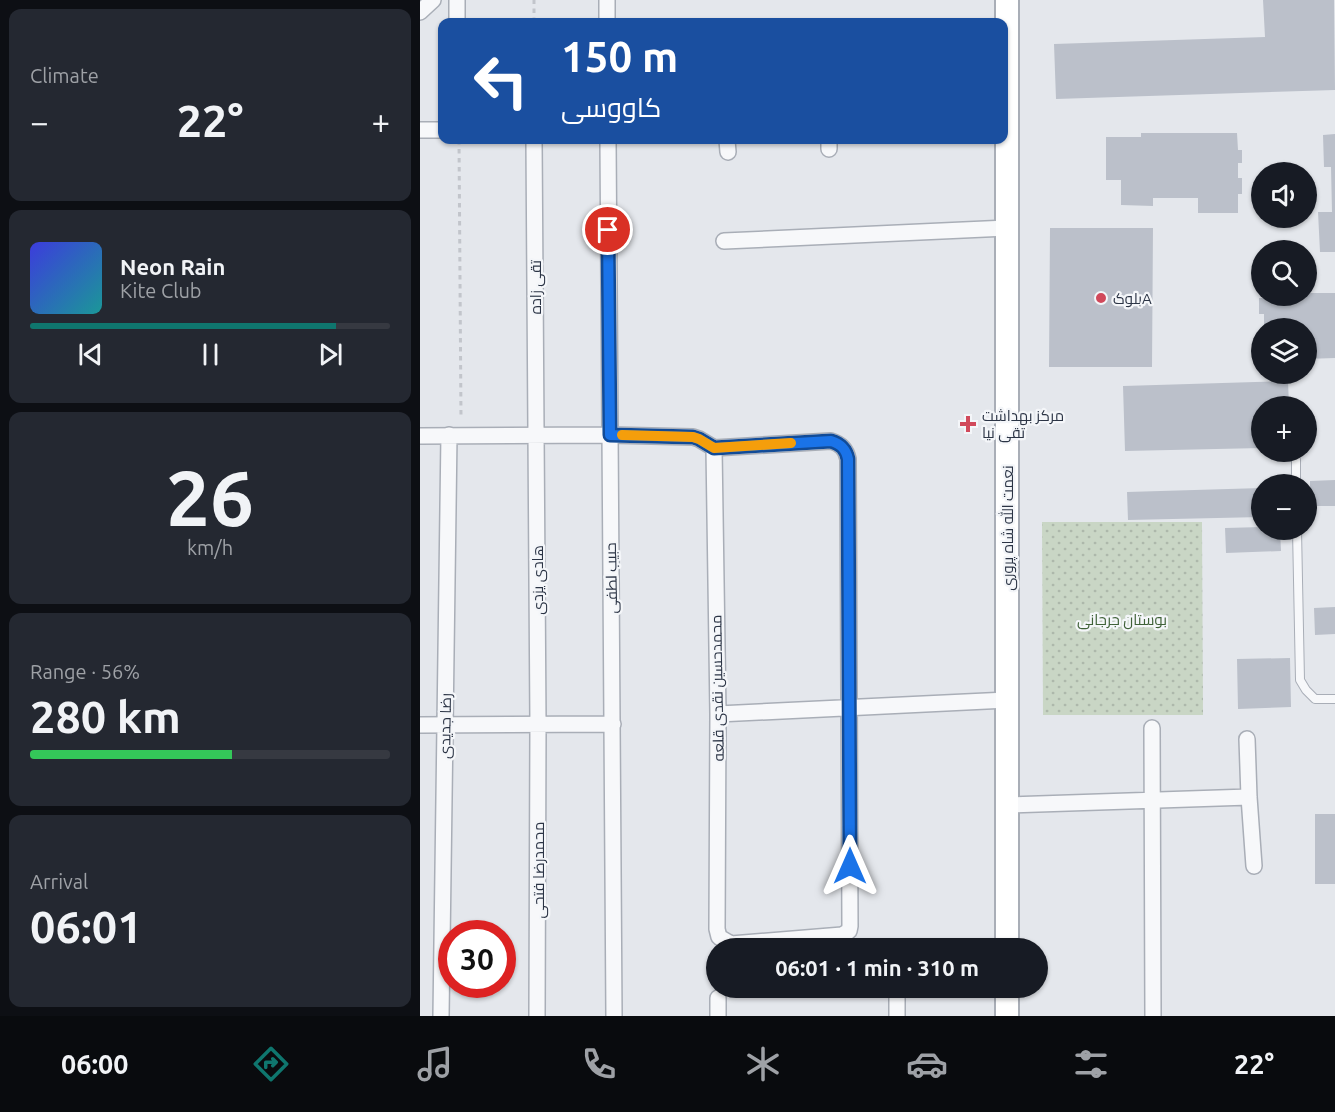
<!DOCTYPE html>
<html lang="en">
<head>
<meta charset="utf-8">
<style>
  body { margin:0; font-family:Ubuntu,Cairo,sans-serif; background:#242831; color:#f1f3f6; height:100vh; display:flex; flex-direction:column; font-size:22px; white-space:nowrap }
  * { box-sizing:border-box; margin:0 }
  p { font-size:20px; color:#9ea1a6 }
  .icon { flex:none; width:33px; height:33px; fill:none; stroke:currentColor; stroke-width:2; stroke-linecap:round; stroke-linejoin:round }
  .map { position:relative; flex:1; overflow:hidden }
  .details { display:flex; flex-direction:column; gap:9px; padding:9px; background:#0d0f14; width:420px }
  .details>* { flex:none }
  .guide { position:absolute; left:18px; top:18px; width:570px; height:126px; border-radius:12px; box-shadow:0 2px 4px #0004; background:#1a4fa0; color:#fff; overflow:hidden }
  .buttons { position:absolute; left:831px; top:162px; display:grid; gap:12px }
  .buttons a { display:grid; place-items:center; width:66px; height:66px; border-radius:50%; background:#171b24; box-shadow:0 2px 4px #0004; font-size:30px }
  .speed { position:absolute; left:18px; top:920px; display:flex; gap:12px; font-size:30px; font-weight:700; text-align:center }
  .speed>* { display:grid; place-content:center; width:78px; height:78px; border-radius:50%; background:#171b24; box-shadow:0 2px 4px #0004; line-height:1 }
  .speed .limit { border:9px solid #d22; background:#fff; color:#111 }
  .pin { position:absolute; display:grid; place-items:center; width:51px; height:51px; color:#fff; margin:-26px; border:3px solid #fff; border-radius:50%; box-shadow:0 2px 6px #0007 }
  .me { position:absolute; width:66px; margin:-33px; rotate:0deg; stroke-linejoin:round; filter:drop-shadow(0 0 4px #0008) }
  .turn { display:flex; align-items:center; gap:21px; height:126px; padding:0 24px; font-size:27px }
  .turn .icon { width:78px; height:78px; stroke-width:2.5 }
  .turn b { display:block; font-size:42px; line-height:51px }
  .big { font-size:45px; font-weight:700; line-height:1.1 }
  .details .widget { flex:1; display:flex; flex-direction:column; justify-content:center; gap:9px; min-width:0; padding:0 21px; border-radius:12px; background:#242831 }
  .details .dial { align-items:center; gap:0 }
  .dial b { font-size:78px; line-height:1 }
  .song { display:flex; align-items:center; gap:18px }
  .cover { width:72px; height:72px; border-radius:9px; background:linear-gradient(135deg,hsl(240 70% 55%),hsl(180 70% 35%)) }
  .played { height:6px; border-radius:3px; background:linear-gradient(90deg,#0f766e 85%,#363941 85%) }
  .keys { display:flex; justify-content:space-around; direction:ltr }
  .heat { display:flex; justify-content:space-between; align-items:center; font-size:33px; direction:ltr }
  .charge { height:9px; border-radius:4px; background:linear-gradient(90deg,#34c759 56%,#363941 0) }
  .trip { position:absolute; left:286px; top:938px; width:342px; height:60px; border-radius:30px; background:#171b24; box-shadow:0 2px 4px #0004; font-weight:700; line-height:60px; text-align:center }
  .menu { display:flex; height:96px; justify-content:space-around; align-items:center; background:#090b0e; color:#9ea1a6 }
  .menu .icon { width:42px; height:42px }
  .menu .on { color:#0f766e }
  .menu b { font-size:27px; color:#f1f3f6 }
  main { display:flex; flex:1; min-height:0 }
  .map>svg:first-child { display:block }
</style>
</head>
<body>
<main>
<section class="details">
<div class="widget"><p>Climate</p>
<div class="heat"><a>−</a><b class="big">22°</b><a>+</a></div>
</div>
<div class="widget">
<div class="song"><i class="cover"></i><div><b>Neon Rain</b><p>Kite Club</p></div></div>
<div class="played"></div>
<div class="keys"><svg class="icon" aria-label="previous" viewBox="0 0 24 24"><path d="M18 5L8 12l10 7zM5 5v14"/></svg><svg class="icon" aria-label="pause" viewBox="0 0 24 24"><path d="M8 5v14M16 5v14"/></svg><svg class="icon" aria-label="next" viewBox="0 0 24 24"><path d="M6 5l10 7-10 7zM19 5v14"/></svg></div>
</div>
<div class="widget dial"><b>26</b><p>km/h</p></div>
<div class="widget"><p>Range · 56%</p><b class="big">280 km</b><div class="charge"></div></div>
<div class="widget"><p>Arrival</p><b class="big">06:01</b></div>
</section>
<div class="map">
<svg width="915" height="1016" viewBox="0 0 915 1016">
  <defs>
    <pattern id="park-dots" width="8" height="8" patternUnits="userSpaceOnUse" patternTransform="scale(1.5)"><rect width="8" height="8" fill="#c9d6c5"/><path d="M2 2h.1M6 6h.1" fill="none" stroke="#adb8ab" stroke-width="1.8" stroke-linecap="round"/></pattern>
  </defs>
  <rect width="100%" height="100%" fill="#e4e7ec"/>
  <path fill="url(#park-dots)" d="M 622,522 L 782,522 L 783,715 L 623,715 Z"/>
  <path fill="#bbc0ca" d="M 843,0 L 914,0 L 915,90 L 636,99 L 634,44 L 845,37 Z
    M 721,133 L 817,133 L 818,150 L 822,150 L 822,163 L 818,163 L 818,178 L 822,178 L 822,194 L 818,194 L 818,213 L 778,213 L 778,198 L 733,198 L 733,206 L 701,205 L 701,180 L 686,180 L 686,137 L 721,137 Z
    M 915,134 L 915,252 L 900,252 L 898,212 L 912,212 L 911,167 L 904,167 L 903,135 Z
    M 630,228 L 733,228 L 732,367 L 629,367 Z
    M 886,293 L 915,293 L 915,358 L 886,359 L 886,328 L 844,328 L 844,314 L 839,314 L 839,298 L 844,298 L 844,296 L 886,296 Z
    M 868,381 L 869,406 L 842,406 L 842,448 L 705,451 L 703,386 Z
    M 915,480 L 915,506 L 890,506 L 890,481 Z
    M 842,488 L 842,517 L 708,520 L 707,492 Z
    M 842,527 L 842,530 L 860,530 L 861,551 L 806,553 L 805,528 Z
    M 915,607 L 915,634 L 895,635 L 894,608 Z
    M 870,658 L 871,707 L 818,709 L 817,659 Z
    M 895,814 L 915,814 L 915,884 L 895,884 Z"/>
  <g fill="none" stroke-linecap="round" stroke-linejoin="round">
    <defs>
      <path id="lane" d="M 876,460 L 876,484
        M 877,530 L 880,680 L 886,690 L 895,699 L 915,699"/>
      <path id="street" d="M 37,0 L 37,22
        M 187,0 L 187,22
        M 0,12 L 13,0
        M 0,130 L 22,130
        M 114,140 L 118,724 L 117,1016
        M 188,140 L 194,1016
        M 307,140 L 308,152
        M 409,140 L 409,149
        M 304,241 L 587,228
        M 0,436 L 190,435 L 273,437 L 279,439 L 294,448 L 411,441 C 421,444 426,449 428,459 L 430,926 L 429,931 L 422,935 L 311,944 L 299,937 L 297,929 L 298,714 L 294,448
        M 298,714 L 587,700
        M 0,725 L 193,724
        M 732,728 L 733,1016
        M 827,739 L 829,797 L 834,866
        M 586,805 L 829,797
        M 298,998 L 298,1016
        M 21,1016 L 29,435
        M 477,1016 L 477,987"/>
      <path id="secondary" d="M 587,948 L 587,0
        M 587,987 L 587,1016"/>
    </defs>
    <use href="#lane" stroke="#a9aeb7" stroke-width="10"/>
    <use href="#street" stroke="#a9aeb7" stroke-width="18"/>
    <use href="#secondary" stroke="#a9aeb7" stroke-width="26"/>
    <path stroke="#c2c5cb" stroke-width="3" stroke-dasharray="4.5 4.5" stroke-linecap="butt" d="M 114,22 L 114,0
      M 39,140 L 41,419"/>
    <use href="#lane" stroke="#f7f8fa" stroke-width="8"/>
    <use href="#street" stroke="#f7f8fa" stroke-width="15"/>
    <use href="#secondary" stroke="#fff" stroke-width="22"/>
  </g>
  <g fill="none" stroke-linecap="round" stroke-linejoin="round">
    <defs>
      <path id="route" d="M 188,230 L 190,435 L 273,437 L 279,439 L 294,448 L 411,441 C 421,444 426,449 428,459 L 430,866"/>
    </defs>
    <use href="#route" stroke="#114b97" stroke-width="15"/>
    <use href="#route" stroke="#1a73e8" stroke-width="10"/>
    <path stroke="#f59e0b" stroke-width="10" d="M 202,435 L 273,437 L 279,439 L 294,448 L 371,443"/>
  </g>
  <g fill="#d1495b" stroke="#f4f6f9" stroke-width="2">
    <circle cx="681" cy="298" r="6"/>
    <path d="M545 415h6v6h6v6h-6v6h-6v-6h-6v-6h6z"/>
  </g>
  <g text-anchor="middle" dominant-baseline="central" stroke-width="4.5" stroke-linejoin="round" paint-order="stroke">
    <g font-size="15" fill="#2b3445" stroke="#f4f6f9">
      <text transform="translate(115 287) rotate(-90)">تقی زاده</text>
      <text transform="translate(587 528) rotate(-90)">نعمت الله شاه پروری</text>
      <text transform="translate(191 578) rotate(-91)">حبیب لطفی</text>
      <text transform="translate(117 580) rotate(-90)">هادی یزدی</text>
      <text transform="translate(297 688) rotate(-91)">محمدحسین نقدی قلعه</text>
      <text transform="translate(25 726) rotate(-89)">رضا جدیدی</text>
      <text transform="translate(118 870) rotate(-90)">محمدرضا فتحی</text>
    </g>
    <g font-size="15" fill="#2b3445" stroke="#f4f6f9" text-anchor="start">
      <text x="693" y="298">بلوکA</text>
      <text x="562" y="415">مرکز بهداشت<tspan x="562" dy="17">تقی نیا</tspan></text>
    </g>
    <g font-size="15" fill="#3f6138" stroke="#f4f6f9">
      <text x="702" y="619">بوستان جرجانی</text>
    </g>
  </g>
</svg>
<div class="buttons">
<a><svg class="icon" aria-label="sound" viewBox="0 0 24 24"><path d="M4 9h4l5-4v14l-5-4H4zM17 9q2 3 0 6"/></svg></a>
<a><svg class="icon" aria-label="search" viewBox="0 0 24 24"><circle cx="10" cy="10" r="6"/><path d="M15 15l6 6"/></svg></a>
<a><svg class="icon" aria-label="layers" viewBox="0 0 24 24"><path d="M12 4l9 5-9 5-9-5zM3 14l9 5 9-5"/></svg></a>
<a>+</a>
<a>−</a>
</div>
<div class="speed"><div class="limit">30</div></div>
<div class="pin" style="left:188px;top:230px;background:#d93025"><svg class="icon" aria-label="arrive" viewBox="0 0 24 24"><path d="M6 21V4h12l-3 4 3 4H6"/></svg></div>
<svg class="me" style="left:430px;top:866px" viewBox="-20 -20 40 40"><path d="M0-17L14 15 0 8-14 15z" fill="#1a73e8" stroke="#fff" stroke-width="4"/></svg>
<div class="trip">06:01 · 1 min · 310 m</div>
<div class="guide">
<div class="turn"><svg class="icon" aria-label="left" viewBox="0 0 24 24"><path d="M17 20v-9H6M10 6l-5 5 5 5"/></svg><div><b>150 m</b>کاووسی</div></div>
</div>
</div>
</main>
<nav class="menu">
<b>06:00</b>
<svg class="icon on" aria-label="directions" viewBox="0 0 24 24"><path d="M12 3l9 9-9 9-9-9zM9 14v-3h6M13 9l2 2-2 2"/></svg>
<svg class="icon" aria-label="music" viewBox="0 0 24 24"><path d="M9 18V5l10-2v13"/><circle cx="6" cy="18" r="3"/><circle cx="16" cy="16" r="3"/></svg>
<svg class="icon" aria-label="phone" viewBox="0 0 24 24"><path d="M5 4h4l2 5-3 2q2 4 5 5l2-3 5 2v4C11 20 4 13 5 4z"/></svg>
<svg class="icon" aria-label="climate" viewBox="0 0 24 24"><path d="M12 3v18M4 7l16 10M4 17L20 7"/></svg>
<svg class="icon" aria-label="car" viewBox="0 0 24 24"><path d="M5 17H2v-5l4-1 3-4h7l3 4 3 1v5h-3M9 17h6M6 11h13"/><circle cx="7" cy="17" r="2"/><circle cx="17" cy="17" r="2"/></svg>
<svg class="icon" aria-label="filters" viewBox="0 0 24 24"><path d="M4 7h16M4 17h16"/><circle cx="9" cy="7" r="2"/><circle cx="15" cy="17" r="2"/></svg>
<b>22°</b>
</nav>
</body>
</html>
